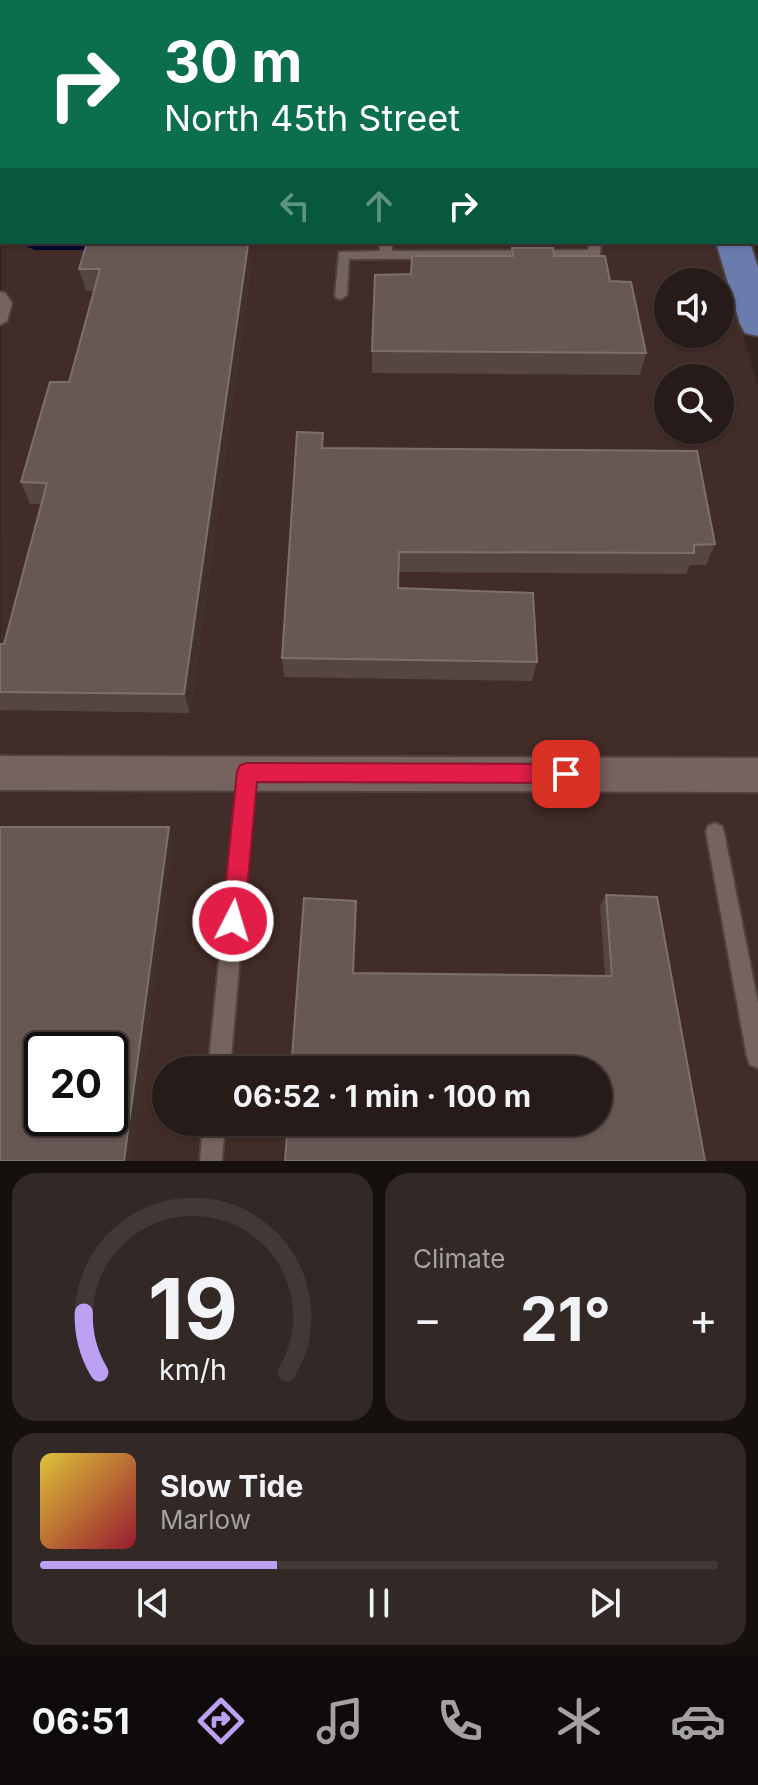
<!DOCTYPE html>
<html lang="en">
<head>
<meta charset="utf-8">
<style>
  body { margin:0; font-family:Inter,sans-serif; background:#322825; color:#f1f3f6; height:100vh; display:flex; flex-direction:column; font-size:30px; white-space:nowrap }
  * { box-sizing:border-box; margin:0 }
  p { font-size:26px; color:#a4a1a2 }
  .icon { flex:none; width:44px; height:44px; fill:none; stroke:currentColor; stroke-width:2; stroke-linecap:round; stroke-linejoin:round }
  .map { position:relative; height:1161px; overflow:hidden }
  .sheet { display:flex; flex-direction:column; gap:12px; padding:12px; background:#150f0d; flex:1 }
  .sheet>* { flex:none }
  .guide { position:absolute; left:0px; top:0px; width:758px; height:244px; box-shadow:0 2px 6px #0004,0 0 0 2px #423937; background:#0b6e4f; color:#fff; overflow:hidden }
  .fabs { position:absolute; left:654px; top:268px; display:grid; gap:16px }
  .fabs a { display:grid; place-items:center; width:80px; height:80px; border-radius:50%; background:#261b18; box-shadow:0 2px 6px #0004,0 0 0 2px #423937; font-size:40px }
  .speed { position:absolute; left:24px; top:1032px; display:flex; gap:16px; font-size:40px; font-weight:700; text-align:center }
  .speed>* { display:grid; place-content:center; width:104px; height:104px; border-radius:50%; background:#261b18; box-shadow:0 2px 6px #0004,0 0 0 2px #423937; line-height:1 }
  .speed .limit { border:4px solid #111; border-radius:12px; background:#fff; color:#111 }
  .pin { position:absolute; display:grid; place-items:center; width:68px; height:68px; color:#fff; margin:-34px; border-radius:16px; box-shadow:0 4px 12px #0006 }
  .me { position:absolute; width:88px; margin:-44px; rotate:5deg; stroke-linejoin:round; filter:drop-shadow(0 0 6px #0008) }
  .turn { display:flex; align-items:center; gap:28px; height:168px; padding:0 32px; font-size:36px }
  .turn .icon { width:104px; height:104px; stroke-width:2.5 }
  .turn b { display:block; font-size:56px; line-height:68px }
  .lanes { display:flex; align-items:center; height:76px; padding:0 32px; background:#0003; justify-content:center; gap:40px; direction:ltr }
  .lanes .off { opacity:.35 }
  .big { font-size:60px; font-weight:700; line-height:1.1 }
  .sheet .card { flex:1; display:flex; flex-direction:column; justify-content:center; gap:12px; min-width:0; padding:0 28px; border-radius:24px; background:#322825 }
  .sheet .dial { align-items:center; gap:0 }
  .dial svg { height:208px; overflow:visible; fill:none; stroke:#423937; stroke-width:7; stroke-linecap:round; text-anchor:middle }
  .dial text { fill:#f1f3f6; stroke:none }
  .song { display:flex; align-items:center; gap:24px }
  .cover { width:96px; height:96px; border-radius:12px; background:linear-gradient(135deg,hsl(50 70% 55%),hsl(350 70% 35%)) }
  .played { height:8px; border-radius:4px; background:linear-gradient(90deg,#bca0f2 35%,#423937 35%) }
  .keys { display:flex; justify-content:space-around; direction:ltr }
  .heat { display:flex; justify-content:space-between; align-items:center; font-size:44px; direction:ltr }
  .sheet .tiles { flex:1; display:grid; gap:12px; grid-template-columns:1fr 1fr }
  .card:last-child { grid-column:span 2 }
  .trip { position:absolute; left:152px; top:1056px; width:460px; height:80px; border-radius:40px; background:#261b18; box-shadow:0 2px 6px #0004,0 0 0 2px #423937; font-weight:700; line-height:80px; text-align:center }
  .dock { display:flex; height:128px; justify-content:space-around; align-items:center; background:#0f0b0a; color:#a4a1a2 }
  .dock .icon { width:56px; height:56px }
  .dock .active { color:#bca0f2 }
  .dock b { font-size:36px; color:#f1f3f6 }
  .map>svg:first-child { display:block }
</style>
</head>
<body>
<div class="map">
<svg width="758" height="1161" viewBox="0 0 758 1161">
  <rect width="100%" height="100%" fill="#332420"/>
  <path fill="#422c27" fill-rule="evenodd" d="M 54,0 L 644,0 L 644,2 L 53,2 Z
    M 2,137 L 2,242 L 716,242 L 758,386 L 758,768 L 0,768 ZM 668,282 L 720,282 L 720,334 L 668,334 ZM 668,378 L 720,378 L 720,430 L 668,430 Z
    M 0,776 L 758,786 L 758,1161 L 0,1161 ZM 42,1050 L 110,1050 L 110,1118 L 42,1118 ZM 166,1070 L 598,1070 L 598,1122 L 166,1122 Z"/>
  <path fill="#00082e" d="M 17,242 L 221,242 L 77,250 L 35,250 Z"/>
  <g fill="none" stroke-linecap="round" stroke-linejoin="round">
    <defs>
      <path id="service" d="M 101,0 L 111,0 L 100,2 Z
        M 416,0 L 426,0 L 426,2 L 416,2 Z
        M 574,0 L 584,0 L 584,2 L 574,2 Z
        M 379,242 L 391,242 L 392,251 L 588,250 L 589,242 L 601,242 L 600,254 L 594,258 L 349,259 L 347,295 L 341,299 L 336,298 L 335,295 L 339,252 L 380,251 Z
        M 0,292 L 5,293 L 12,303 L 7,321 L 0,325 Z
        M 247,764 L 253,766 L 256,772 L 230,1070 L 208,1070 L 238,772 L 241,766 Z
        M 715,823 L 722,826 L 724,832 L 758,1003 L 758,1068 L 750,1065 L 747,1057 L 706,832 L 708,826 Z
        M 203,1122 L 225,1122 L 222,1161 L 200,1161 Z"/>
      <path id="minor" d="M 41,0 L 61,0 L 40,2 Z
        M 2,120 L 2,138 L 0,139 L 0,121 Z
        M 0,756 L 758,758 L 758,792 L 0,790 Z"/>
      <path id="primary" d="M 642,0 L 668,0 L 668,2 L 642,2 Z
        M 688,0 L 714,0 L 715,2 L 689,2 Z
        M 756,138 L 758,138 L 758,161 L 756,161 Z
        M 716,242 L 750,242 L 758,268 L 758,336 L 745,333 L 740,324 Z"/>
    </defs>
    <use href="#service" stroke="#4f423f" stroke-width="4"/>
    <use href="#minor" stroke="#4f423f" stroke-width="4"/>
    <use href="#primary" stroke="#4f423f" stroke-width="4"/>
    <use href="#service" fill="#75635e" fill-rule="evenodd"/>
    <use href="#minor" fill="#75635e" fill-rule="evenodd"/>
    <use href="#primary" fill="#697cac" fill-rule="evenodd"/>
  </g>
  <path fill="#564642" d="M 494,0 L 555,0 L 555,2 L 494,2 Z
    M 512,248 L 554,256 L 610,281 L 646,353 L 640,375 L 372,373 L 372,351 L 511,256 Z
    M 251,267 L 190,713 L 0,710 L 0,644 L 4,644 L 42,504 L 30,504 L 21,482 L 69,382 L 94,291 L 86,291 L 79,269 Z
    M 324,448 L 715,544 L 706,565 L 690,565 L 686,574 L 399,572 L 398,588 L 537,662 L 532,681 L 284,677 L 282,658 Z
    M 606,895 L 705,1161 L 291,1070 L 356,901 L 354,973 L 605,976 L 600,906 Z"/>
  <path fill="#41312d" d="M 248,245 L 251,267 L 190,713 L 184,694 Z
    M 169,827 L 174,839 L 132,1161 L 124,1161 Z
    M 356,901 L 357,912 L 354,983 L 353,973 Z"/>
  <path fill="#675854" stroke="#7d6f6b" stroke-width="2" fill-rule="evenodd" d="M 166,0 L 276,0 L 276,2 L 165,2 Z
    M 87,243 L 248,245 L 184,694 L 0,692 L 0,644 L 4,644 L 47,483 L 21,482 L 50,382 L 69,382 L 100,269 L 79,269 Z
    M 512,248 L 553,248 L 554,256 L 605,256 L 610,281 L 631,282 L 646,353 L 372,351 L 375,275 L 411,274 L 412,256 L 513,256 Z
    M 297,432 L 323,433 L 322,448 L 697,451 L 715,544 L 694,545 L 694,553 L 399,552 L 398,588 L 533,593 L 537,662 L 282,658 Z
    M 0,827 L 169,827 L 124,1161 L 0,1161 ZM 42,1050 L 110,1050 L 110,1118 L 42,1118 Z
    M 606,895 L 657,897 L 705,1161 L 285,1161 L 288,1122 L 598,1122 L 598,1070 L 291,1070 L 304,898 L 356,901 L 353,973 L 612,976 Z"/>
  <path fill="#e11d48" stroke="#92132f" stroke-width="2" d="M 247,763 L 566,764 L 574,767 L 577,774 L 574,780 L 566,783 L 257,782 L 244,921 L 241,929 L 233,932 L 225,929 L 222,921 L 237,772 L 240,765 Z"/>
</svg>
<div class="fabs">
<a><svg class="icon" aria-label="sound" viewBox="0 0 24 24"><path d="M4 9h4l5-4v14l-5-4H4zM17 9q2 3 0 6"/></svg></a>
<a><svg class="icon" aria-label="search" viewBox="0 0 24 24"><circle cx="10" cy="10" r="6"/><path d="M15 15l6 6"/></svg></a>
</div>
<div class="speed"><div class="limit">20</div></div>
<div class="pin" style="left:566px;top:774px;background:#d93025"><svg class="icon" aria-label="arrive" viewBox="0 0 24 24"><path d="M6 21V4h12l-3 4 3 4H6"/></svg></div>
<svg class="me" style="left:233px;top:921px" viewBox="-20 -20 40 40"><circle r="17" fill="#e11d48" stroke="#fff" stroke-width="3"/><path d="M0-11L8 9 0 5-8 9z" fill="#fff"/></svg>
<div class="trip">06:52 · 1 min · 100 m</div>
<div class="guide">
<div class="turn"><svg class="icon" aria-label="right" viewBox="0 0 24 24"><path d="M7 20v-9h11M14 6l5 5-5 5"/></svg><div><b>30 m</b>North 45th Street</div></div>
<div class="lanes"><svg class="icon off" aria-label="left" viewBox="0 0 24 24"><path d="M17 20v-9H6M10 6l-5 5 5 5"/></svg><svg class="icon off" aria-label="ahead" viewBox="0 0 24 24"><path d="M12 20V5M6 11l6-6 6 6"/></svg><svg class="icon" aria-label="right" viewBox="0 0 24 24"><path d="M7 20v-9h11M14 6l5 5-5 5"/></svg></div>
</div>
</div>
<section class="sheet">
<div class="tiles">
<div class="card dial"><svg viewBox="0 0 100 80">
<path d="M14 69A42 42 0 1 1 86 69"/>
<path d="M14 69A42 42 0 0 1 8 46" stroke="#bca0f2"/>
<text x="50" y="56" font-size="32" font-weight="700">19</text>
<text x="50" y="72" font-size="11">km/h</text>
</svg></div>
<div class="card"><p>Climate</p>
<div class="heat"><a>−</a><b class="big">21°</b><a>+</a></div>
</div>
<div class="card">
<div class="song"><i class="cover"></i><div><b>Slow Tide</b><p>Marlow</p></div></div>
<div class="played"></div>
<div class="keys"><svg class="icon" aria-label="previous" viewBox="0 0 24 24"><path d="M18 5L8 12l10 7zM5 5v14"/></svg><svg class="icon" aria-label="pause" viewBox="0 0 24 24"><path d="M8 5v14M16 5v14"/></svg><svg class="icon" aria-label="next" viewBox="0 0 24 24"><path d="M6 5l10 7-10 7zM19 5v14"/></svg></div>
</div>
</div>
</section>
<nav class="dock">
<b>06:51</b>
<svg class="icon active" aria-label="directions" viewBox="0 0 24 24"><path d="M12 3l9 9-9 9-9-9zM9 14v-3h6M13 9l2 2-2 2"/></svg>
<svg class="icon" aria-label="music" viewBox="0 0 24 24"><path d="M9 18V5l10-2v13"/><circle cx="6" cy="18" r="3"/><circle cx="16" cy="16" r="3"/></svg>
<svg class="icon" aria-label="phone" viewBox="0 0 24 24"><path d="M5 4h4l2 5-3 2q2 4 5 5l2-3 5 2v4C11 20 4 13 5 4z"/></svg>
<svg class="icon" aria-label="climate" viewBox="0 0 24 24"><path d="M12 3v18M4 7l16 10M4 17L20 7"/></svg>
<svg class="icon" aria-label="car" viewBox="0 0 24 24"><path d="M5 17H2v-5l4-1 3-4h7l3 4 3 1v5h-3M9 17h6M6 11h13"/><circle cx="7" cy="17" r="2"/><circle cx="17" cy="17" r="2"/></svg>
</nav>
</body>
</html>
